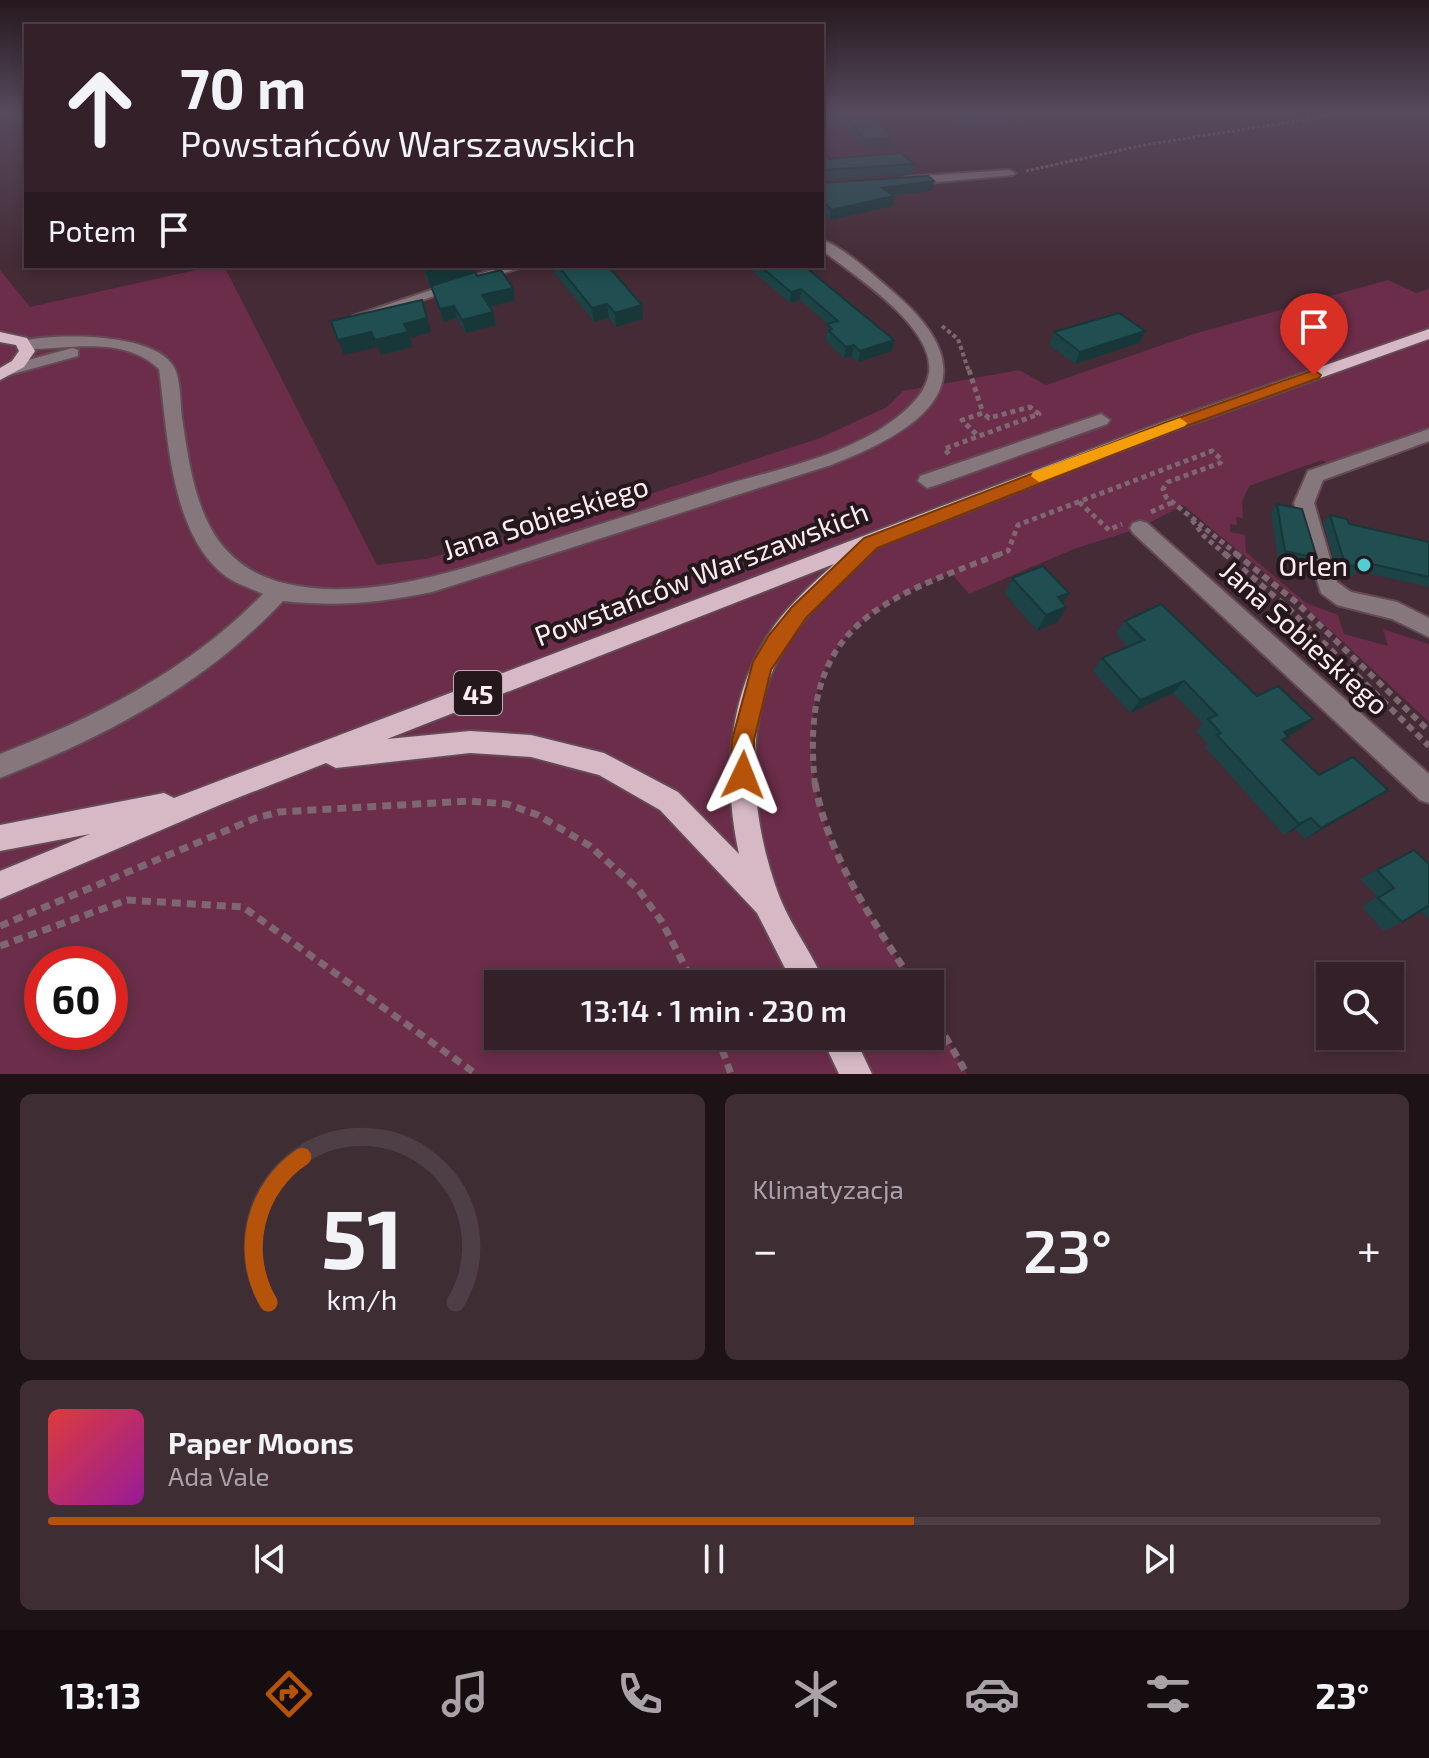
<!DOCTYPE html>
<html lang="pl">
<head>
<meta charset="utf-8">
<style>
  body { margin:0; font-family:"Exo 2",sans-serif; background:#3f2d34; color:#f1f3f6; height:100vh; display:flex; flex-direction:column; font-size:30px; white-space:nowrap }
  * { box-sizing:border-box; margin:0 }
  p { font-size:26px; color:#a9a3a8 }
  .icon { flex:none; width:44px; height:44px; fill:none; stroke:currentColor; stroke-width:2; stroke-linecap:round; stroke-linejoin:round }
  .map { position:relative; height:1074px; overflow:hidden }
  .details { display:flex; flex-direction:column; gap:20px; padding:20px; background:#1d1216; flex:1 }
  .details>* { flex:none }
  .guide { position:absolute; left:24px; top:24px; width:800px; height:244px; border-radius:0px; box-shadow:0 4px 12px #0003,0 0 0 2px #4e3e45; background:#342028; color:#f1f3f6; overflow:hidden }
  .fabs { position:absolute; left:1316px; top:962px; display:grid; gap:16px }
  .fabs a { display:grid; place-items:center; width:88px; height:88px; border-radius:0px; background:#342028; box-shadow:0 4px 12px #0003,0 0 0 2px #4e3e45; font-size:40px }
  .speed { position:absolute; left:24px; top:946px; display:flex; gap:16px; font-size:40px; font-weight:700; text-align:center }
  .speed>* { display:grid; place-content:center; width:104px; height:104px; border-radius:50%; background:#342028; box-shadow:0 4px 12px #0003,0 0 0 2px #4e3e45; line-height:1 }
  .speed .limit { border:12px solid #d22; background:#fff; color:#111 }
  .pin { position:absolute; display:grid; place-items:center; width:68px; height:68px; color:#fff; margin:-82px -34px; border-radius:50% 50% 50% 0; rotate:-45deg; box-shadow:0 0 8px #0007 }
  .pin .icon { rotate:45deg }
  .me { position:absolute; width:88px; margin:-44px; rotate:2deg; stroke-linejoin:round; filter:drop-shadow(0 0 6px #0008) }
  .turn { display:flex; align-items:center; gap:28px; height:168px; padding:0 24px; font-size:36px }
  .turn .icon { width:104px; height:104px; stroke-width:2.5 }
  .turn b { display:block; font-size:56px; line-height:68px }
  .then { display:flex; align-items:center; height:76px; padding:0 24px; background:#0003; gap:16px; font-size:30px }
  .big { font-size:60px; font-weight:600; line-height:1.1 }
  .details .tile { flex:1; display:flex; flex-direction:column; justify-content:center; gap:12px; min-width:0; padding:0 28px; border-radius:12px; background:#3f2d34 }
  .details .dial { align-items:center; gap:0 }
  .dial svg { height:208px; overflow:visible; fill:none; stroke:#4e3e45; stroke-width:7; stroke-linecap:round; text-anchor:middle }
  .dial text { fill:#f1f3f6; stroke:none }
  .song { display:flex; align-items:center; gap:24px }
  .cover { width:96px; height:96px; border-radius:12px; background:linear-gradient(135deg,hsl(0 70% 55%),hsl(300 70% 35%)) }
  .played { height:8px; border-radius:4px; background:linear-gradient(90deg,#b45309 65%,#4e3e45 65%) }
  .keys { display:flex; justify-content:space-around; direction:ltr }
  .heat { display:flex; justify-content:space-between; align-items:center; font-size:44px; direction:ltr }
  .details .tiles { flex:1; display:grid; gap:20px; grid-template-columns:1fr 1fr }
  .tile:last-child { grid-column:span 2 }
  .trip { position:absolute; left:484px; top:970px; width:460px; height:80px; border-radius:0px; background:#342028; box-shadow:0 4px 12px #0003,0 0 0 2px #4e3e45; font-weight:600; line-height:80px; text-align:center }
  .dock { display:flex; height:128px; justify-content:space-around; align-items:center; background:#150d10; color:#a9a3a8 }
  .dock .icon { width:56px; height:56px }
  .dock .selected { color:#b45309 }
  .dock b { font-size:36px; color:#f1f3f6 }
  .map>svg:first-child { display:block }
</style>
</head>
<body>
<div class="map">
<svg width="1429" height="1074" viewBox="0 0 1429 1074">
  <rect width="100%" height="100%" fill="#452b36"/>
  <path fill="#6b2d49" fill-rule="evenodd" d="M 214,266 L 224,266 L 377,565 L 426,559 L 635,499 L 820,438 L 887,407 L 903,391 L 1019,370 L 1046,385 L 1197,333 L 1388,280 L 1416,293 L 1429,289 L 1429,435 L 1335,469 L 1322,460 L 1249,486 L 1242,502 L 1243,518 L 1236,517 L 1237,525 L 1230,524 L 1230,532 L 1245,535 L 1246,552 L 1306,603 L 1338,615 L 1344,634 L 1388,646 L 1383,629 L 1429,644 L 1429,722 L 1299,601 L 1183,505 L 1140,528 L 1074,549 L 969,594 L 951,573 C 881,601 826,631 814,711 C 798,817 860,899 914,984 L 498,984 L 498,1036 L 930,1036 L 930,1010 L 967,1074 L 0,1074 L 0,270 L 30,307 ZM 42,964 L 110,964 L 110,1032 L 42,1032 Z"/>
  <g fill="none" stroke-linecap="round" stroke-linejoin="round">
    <defs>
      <path id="minor" d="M 1009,170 L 1015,173 L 1013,175 L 906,185 L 900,181 L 906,177 Z
        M 822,240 C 844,247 874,276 892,291 C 995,378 927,428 831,465 L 432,592 C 377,603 339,607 283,601 C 204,685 107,736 0,778 L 0,754 C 97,717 190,669 263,594 C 254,590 244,586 235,582 C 170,546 168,434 159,369 C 123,335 71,349 26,349 L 21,347 L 21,341 C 55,333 155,332 174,367 C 181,380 180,403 182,418 C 193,491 203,565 288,584 C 375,604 484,562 566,535 C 613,520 661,505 708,490 C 764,472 828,461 879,430 C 899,417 925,398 929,373 C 936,327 853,275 822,250 Z
        M 504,266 L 525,266 L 365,319 L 355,319 L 353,316 Z
        M 72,348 L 78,350 L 78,356 L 9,375 L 1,370 L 3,367 Z
        M 1101,414 L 1110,420 L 1107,424 L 934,486 L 927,488 L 918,481 L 920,476 Z
        M 1429,429 L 1429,441 L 1323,480 L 1314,503 L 1337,582 L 1351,592 L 1397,602 L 1429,618 L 1429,637 L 1392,619 L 1337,605 L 1321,593 L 1294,503 L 1308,471 Z
        M 1140,521 L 1147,523 L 1429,774 L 1429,803 L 1420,800 L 1133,533 L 1130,528 L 1133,523 Z"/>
      <path id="major" d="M 1429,329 L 1429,339 L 1175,430 L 872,549 L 869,555 C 839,584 804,613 783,650 C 741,722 751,823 780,898 C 792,928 813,954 825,984 L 793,984 L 757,913 L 660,810 L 599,775 L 531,757 L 470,753 L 336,768 L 326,763 L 222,804 L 0,899 L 0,871 L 90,834 L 0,851 L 0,825 L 164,793 L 174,798 L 1163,422 ZM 834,564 C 810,586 785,608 768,635 C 727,700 723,781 739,854 L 678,792 L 604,753 L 531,735 L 470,731 L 387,739 Z
        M 0,332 L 27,338 L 35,351 L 24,367 L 0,380 L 0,368 L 12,361 L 19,351 L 16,345 L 0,342 Z
        M 821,1036 L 854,1036 L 872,1074 L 839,1074 Z"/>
    </defs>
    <use href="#minor" stroke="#634a54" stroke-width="4"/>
    <use href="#major" stroke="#634a54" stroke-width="4"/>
    <path stroke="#7f6771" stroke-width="3" stroke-dasharray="3 2" stroke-linecap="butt" d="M 1026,171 L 1144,145 L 1354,112"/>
    <path stroke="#7f6771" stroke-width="4" stroke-dasharray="4 3" stroke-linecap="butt" d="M 942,326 L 958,339 L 969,372"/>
    <path stroke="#7f6771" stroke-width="5" stroke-dasharray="5 4" stroke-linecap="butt" d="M 969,370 L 983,413
      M 949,454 L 944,449 L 1039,414 L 1030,407 L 989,418 L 983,413 L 962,420 L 978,436
      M 1079,502 L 1109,530 L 1122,524
      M 1151,512 L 1171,503
      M 1192,520 L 1204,536 L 1226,555
      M 998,555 L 1008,551 L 1018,525 L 1212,451 L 1222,460 L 1220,463 L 1168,482 L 1163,489 L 1166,497 L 1238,555"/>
    <path stroke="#7f6771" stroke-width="6" stroke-dasharray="7 5" stroke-linecap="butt" d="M 1224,553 L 1290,610 L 1429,746
      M 1235,553 L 1296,602 L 1429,731
      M 815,785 C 799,627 875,601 1003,553"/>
    <path stroke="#7f6771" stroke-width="7" stroke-dasharray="9 6" stroke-linecap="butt" d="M 815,783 C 828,858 874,922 914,984
      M 0,926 L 256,818 L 279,812 L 469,801 L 507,804 L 538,815 L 590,846 L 638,889 L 662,922 L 694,984
      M 0,946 L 127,900 L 243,907 L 476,1074
      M 930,1010 L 967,1074
      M 717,1036 L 731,1074"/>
    <use href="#minor" fill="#85777c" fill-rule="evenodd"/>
    <use href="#major" fill="#d6b9c4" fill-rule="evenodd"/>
  </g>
  <path fill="#1c4346" d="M 822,112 L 869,112 L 891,146 L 864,149 L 845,126 L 822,128 Z
    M 945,112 L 1013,112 L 1015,114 L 1013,121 L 961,125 Z
    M 822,151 L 829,159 L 914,164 L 912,174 L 822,180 Z
    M 822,183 L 932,191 L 894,196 L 893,206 L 830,220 L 822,210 Z
    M 422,266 L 471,266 L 473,273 L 515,300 L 490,307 L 493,312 L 496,325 L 466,333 L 457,318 L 444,322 L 431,287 L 430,287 Z
    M 553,266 L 608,266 L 642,305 L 643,319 L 616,327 L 609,318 L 594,322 L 554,272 Z
    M 747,266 L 804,266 L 894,340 L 892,351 L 858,362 L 852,356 L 844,358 L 826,341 L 828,324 L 800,300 L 790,303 Z
    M 1145,331 L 1139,343 L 1075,364 L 1049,345 L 1054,332 Z
    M 1277,504 L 1317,558 L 1310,566 L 1278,559 L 1271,512 Z
    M 1330,515 L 1349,524 L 1429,542 L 1429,587 L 1358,571 L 1353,576 L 1337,572 L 1323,523 Z
    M 1012,578 L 1063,603 L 1058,622 L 1037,631 L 1005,594 Z
    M 1125,621 L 1257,696 L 1313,719 L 1298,731 L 1288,736 L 1283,741 L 1319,775 L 1388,790 L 1371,801 L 1305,839 L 1295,829 L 1284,835 L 1205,747 L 1208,744 L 1196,731 L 1203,724 L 1173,693 L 1130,713 L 1093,671 L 1102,658 L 1128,647 L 1116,634 Z
    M 1414,850 L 1429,864 L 1429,919 L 1420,911 L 1402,922 L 1384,931 L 1362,907 L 1377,896 L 1360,879 Z"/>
  <path fill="#173739" d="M 893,137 L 891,146 L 864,149 L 865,140 Z
    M 934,181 L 932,191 L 881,197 L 882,188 Z
    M 894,196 L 893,206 L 830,220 L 831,210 Z
    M 444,266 L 471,266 L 473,273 L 430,287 L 426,272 Z
    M 513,288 L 515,300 L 485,308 L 482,295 Z
    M 801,289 L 800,300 L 790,303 L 791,292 Z
    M 422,300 L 431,332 L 410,338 L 413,347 L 381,355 L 375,340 Z
    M 607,304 L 609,318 L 594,322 L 592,308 Z
    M 642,305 L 643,319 L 616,327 L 615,313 Z
    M 454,306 L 457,318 L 444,322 L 440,309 Z
    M 493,312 L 496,325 L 466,333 L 462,320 Z
    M 1145,331 L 1139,343 L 1075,364 L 1080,352 Z
    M 371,332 L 377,347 L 344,355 L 338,340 Z
    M 894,340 L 892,351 L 858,362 L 860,351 Z
    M 854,345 L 852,356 L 844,358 L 846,347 Z
    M 1069,593 L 1060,608 L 1058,597 Z
    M 1066,607 L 1058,622 L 1037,631 L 1046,615 Z
    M 1184,681 L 1173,693 L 1130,713 L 1140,700 Z
    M 1313,719 L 1298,731 L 1270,745 L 1284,732 Z
    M 1388,790 L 1371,801 L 1305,839 L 1321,828 Z
    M 1311,818 L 1295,829 L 1284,835 L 1299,824 Z"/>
  <path fill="#214e51" stroke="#173739" stroke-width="2" d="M 822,112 L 869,112 L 893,137 L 865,140 L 846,117 L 822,119 Z
    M 955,112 L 1013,112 L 1015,114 L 962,118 Z
    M 822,151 L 829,159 L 901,153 L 914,164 L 823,170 L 822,176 Z
    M 928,176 L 934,181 L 882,188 L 894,196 L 831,210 L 822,199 L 822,183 Z
    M 424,266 L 444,266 L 426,272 Z
    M 558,266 L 608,266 L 642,305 L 615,313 L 607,304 L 592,308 Z
    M 760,266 L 804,266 L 894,340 L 860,351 L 854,345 L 846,347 L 828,330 L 832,329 L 827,324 L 838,321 L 801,289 L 791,292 Z
    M 501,270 L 513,288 L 482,295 L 493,312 L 462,320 L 454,306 L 440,309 L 431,286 L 475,272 L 477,276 Z
    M 422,300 L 427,318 L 404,324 L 408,332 L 375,340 L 371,332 L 338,340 L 331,321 Z
    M 1119,313 L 1145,331 L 1080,352 L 1054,332 Z
    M 1277,504 L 1302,509 L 1317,558 L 1285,551 Z
    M 1330,515 L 1347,519 L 1349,524 L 1429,542 L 1429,577 L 1359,561 L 1361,568 L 1345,564 Z
    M 1043,566 L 1069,593 L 1058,597 L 1066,607 L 1046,615 L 1012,578 Z
    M 1161,604 L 1257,696 L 1278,686 L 1313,719 L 1284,732 L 1288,737 L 1282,740 L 1319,775 L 1353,757 L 1388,790 L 1321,828 L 1311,818 L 1299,824 L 1217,735 L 1221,733 L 1208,719 L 1217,715 L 1184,681 L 1140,700 L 1102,658 L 1144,640 L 1125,621 Z
    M 1414,850 L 1429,864 L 1429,905 L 1402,922 L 1378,898 L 1394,888 L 1377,870 Z"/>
  <linearGradient id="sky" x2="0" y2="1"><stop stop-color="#26181e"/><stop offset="0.43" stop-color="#564a5d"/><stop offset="1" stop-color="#564a5d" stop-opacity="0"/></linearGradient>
  <rect width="1429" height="262" fill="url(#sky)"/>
  <path fill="#b45309" stroke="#753606" stroke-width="2" d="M 1314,370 L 1321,375 L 1319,378 L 1175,430 L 877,548 L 806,618 L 771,670 L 754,740 L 754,775 L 751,783 L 743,786 L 734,783 L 731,775 L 732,740 L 753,662 L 769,635 L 792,607 L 864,538 L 1164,423 Z"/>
  <path fill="#f59e0b" d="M 1180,418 L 1187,423 L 1185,426 L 1045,480 L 1039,482 L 1031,476 L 1033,472 Z"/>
  <circle fill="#51ccd2" stroke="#24181d" stroke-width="3" cx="1364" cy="565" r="8"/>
  <g text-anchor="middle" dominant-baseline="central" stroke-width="8" stroke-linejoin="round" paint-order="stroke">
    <rect fill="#24181d" stroke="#bdacb3" stroke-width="2" x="454" y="671" width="48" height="44" rx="6"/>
    <g font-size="26" font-weight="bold" fill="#feecf3">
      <text x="478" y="693">45</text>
    </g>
    <g font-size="28" fill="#feecf3" stroke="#24181d">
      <text transform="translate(545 517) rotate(-18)">Jana Sobieskiego</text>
      <text transform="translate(701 573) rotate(-21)">Powstańców Warszawskich</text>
      <text transform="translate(1305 637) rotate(42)">Jana Sobieskiego</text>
    </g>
    <g font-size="28" fill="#feecf3" stroke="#24181d" text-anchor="end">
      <text x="1348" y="565">Orlen</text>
    </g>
  </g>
</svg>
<div class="fabs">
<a><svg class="icon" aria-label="search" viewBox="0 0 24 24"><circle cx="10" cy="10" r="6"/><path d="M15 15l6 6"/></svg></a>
</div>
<div class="speed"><div class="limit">60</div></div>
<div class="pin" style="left:1314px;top:375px;background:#d93025"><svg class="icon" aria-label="arrive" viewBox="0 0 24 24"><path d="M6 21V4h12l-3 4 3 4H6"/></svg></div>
<svg class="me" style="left:743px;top:775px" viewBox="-20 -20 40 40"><path d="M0-17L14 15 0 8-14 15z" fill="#b45309" stroke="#fff" stroke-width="4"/></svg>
<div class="trip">13:14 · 1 min · 230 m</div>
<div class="guide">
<div class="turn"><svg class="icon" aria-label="ahead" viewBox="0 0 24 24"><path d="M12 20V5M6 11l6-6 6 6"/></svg><div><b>70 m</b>Powstańców Warszawskich</div></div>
<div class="then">Potem<svg class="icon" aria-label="arrive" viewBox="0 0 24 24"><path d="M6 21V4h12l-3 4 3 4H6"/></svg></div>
</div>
</div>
<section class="details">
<div class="tiles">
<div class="tile dial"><svg viewBox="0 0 100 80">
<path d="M14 69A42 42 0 1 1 86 69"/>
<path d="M14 69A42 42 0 0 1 27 13" stroke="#b45309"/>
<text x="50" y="56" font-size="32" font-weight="700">51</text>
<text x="50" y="72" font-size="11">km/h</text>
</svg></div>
<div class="tile"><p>Klimatyzacja</p>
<div class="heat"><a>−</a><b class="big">23°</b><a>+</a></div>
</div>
<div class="tile">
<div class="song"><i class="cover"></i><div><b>Paper Moons</b><p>Ada Vale</p></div></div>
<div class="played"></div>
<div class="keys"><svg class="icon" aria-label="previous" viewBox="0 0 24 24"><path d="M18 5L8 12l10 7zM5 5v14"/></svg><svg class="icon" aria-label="pause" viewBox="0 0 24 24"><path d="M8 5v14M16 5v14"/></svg><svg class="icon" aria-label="next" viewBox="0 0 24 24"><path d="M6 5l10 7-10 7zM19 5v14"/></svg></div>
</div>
</div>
</section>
<nav class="dock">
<b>13:13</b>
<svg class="icon selected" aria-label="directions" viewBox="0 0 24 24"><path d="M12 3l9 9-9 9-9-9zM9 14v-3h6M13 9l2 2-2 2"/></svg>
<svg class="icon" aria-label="music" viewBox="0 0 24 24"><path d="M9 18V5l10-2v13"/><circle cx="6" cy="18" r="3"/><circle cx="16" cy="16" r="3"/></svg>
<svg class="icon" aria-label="phone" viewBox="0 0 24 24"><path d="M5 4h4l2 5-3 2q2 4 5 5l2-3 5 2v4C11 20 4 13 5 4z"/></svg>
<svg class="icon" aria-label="climate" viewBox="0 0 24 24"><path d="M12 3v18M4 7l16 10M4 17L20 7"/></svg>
<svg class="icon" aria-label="car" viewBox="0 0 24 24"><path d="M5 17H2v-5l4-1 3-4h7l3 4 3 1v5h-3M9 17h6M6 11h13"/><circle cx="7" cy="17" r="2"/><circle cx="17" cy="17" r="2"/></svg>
<svg class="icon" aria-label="filters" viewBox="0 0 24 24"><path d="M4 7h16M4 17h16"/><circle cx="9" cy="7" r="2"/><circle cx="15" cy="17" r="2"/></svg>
<b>23°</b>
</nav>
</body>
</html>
